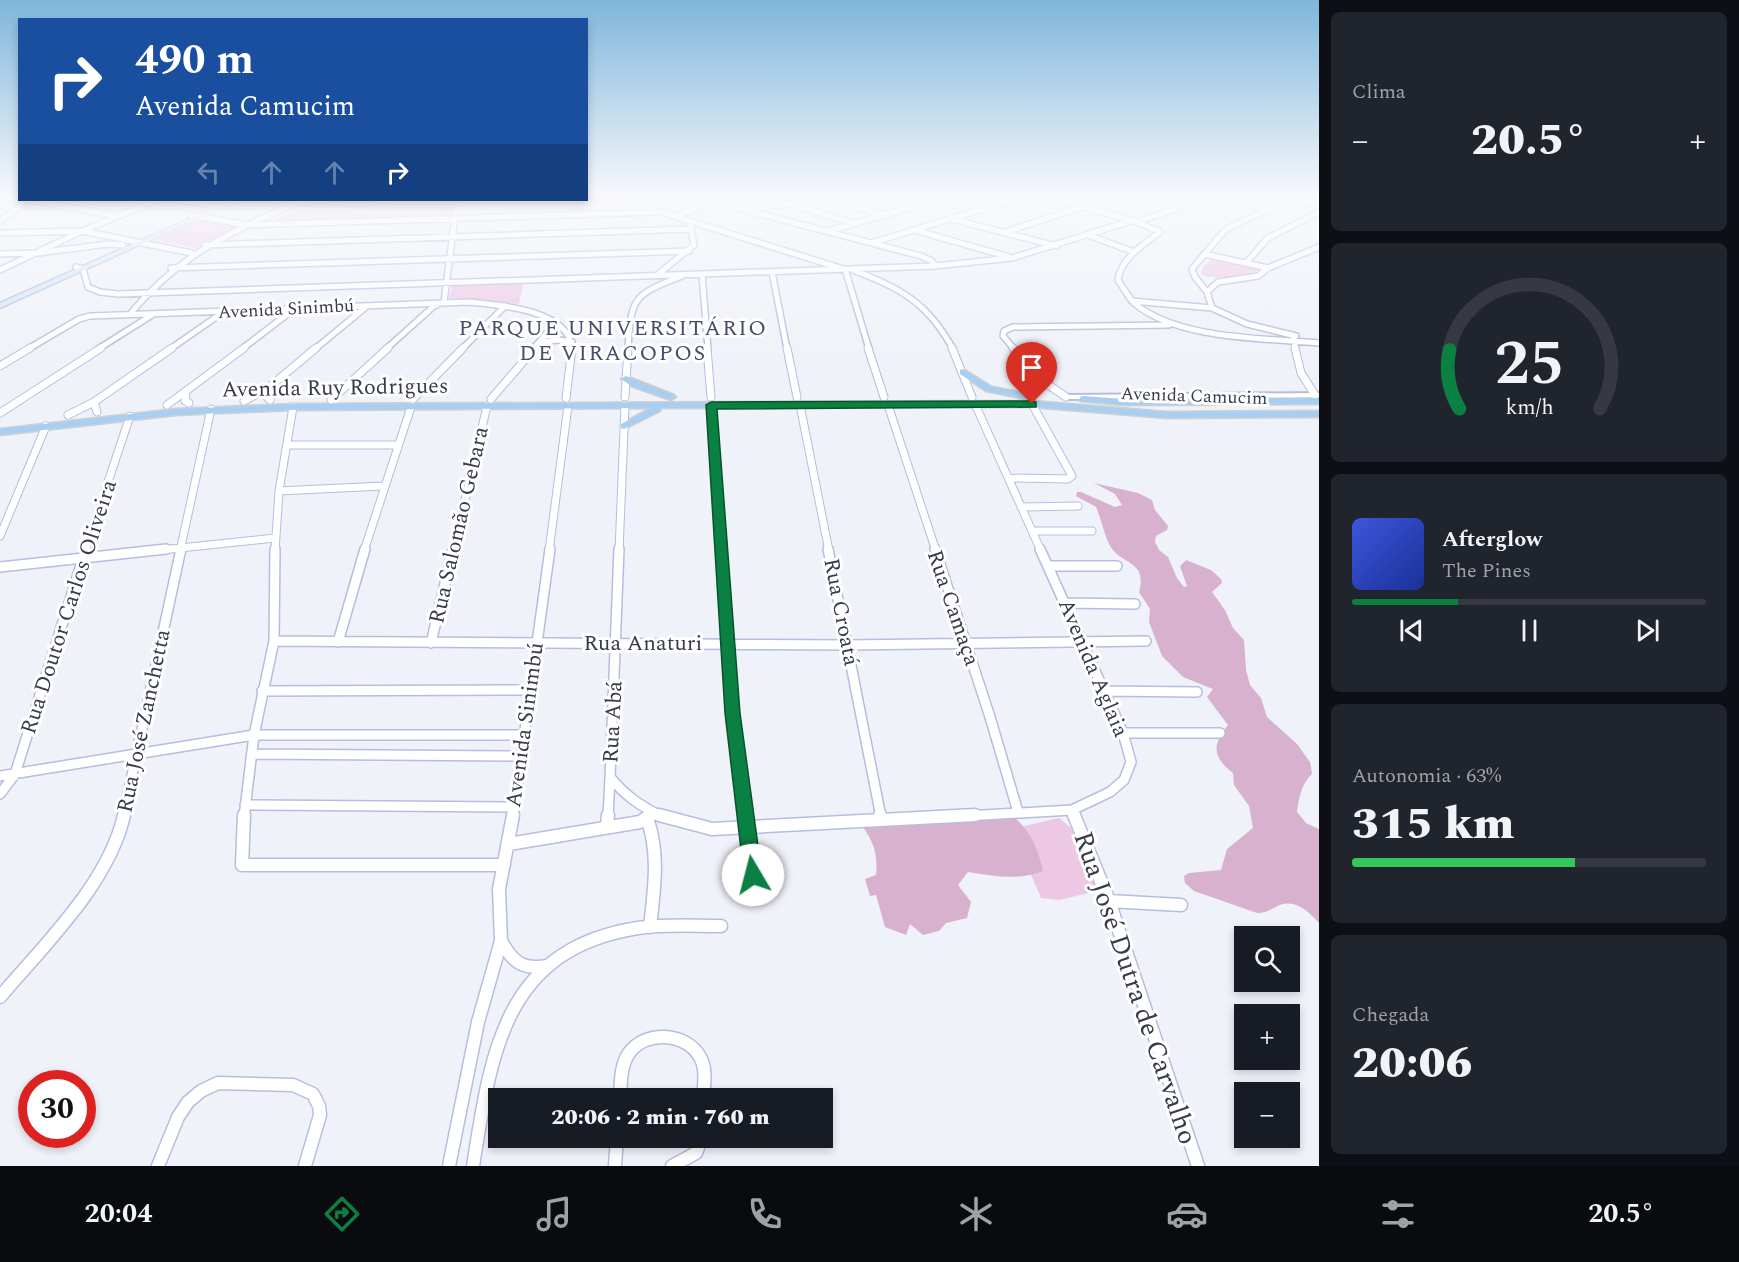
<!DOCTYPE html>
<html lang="pt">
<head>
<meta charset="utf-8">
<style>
  body { margin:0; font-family:Spectral,serif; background:#20242c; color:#f1f3f6; height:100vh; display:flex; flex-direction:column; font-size:22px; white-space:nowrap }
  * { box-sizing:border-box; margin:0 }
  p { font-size:20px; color:#9ea1a6 }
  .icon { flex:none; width:33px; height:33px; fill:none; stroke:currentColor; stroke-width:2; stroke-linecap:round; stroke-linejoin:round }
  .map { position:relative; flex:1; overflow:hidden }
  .drawer { display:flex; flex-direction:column; gap:12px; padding:12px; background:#0d0f14; width:420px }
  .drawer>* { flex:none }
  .top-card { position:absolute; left:18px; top:18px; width:570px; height:183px; border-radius:0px; box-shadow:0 3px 9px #0003; background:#1a4fa0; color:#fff; overflow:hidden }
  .tools { position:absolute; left:1234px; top:926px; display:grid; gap:12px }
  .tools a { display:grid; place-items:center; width:66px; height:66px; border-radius:0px; background:#171b24; box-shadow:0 3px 9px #0003; font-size:30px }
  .speed { position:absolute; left:18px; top:1070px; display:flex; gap:12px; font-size:30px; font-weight:700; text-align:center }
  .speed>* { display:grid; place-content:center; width:78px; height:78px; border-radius:50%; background:#171b24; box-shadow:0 3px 9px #0003; line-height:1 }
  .speed .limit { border:9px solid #d22; background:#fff; color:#111 }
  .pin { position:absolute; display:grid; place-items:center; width:51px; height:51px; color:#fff; margin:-62px -26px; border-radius:50% 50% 50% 0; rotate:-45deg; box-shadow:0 0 6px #0007 }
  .pin .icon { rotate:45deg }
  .me { position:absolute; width:66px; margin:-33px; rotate:352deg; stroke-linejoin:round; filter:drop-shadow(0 0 4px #0008) }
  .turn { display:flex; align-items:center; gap:21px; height:126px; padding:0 18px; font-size:27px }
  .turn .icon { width:78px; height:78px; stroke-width:2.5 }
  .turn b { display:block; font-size:42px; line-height:51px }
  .lanes { display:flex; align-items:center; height:57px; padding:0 18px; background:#0003; justify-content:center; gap:30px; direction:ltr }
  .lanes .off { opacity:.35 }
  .big { font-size:45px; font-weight:800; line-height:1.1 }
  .drawer .card { flex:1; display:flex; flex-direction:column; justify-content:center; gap:9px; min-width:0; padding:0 21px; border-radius:9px; background:#20242c }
  .drawer .dial { align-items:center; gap:0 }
  .dial svg { height:156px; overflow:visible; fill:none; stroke:#363941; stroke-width:7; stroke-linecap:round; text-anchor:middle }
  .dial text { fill:#f1f3f6; stroke:none }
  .song { display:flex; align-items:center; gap:18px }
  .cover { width:72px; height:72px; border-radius:9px; background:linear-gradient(135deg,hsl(230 70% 55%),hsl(230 70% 35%)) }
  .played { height:6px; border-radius:3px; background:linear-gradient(90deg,#0b8043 30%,#363941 30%) }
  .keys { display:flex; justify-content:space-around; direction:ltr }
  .heat { display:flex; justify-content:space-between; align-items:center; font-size:33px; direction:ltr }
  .charge { height:9px; border-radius:4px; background:linear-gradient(90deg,#34c759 63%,#363941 0) }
  .trip { position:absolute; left:488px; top:1088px; width:345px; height:60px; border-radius:0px; background:#171b24; box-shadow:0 3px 9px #0003; font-weight:800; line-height:60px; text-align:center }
  .dock { display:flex; height:96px; justify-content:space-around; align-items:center; background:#090b0e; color:#9ea1a6 }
  .dock .icon { width:42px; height:42px }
  .dock .on { color:#0b8043 }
  .dock b { font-size:27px; color:#f1f3f6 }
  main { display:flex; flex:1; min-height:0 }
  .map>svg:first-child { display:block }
</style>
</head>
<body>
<main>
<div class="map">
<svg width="1319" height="1166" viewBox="0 0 1319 1166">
  <rect width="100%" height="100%" fill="#f0f2f9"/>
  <path fill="#edc8e4" d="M 587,196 L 645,196 L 622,202 L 464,206 L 467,200 L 586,200 Z
    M 297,209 L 453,211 L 452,216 L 269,223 Z
    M 198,220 L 241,227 L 196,248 L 155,240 Z
    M 1212,259 L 1256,268 L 1258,270 C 1250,277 1211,280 1201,275 L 1202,268 Z
    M 524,281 L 519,304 L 449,298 L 453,283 Z
    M 1059,818 L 1076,832 L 1097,881 L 1089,893 L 1059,900 L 1041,898 L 1023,856 L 1016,828 Z"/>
  <path fill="#d8b1ce" d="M 397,200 L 460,200 L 453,211 L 301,207 L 307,202 L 361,206 Z
    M 1094,483 L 1138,493 L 1152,500 L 1155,510 L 1168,526 L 1167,530 L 1156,536 L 1155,542 L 1159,550 L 1168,557 L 1177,578 L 1184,587 L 1187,586 L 1180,566 L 1186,560 L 1211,570 L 1221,579 L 1222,583 L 1212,592 L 1225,610 L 1233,628 L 1244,640 L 1246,670 L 1250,685 L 1261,698 L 1267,717 L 1297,744 L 1310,762 L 1312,774 C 1301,784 1299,798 1297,812 L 1306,823 L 1319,829 L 1319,923 C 1309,912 1296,899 1280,905 C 1271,909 1267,913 1257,913 L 1194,891 L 1185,883 L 1184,876 L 1189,873 L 1221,870 L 1227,849 L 1253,828 L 1249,806 L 1234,785 L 1233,773 C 1212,757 1212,745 1228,725 L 1207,697 L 1213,689 L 1183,677 L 1162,656 L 1149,622 L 1150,609 L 1139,592 C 1148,559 1120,566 1109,544 C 1104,533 1101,519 1096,507 L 1076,496 L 1077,492 L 1081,492 L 1115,507 L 1122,505 L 1115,494 Z
    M 897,812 L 943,817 L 1011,815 C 1030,829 1038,848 1043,871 C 1019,881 994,876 968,872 L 958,885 L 971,902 L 967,918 L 946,923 L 939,931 L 923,935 L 910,924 L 906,935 L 885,927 L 876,895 L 870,896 L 865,879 L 876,875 C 878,855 874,843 863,827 L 884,815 Z"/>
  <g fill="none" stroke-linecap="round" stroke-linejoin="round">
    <defs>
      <path id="minor-far3" d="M 12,196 L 20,197
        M 872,196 L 912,207
        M 1044,196 L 1137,222 L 1160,232 C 1144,244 1121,258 1118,280 C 1123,287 1128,297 1134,303 C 1178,340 1264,338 1319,343
        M 1295,196 L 1225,230 L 1192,269 L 1195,277 L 1207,292 L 1212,308 L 1247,324 L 1296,336
        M 824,198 L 884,215
        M 1290,199 L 1319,205
        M 31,200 L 116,216
        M 181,200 L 221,207
        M 789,204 L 854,223
        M 652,209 L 636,201 L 654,198
        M 749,210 L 829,196
        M 190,215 L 248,225 L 661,212 L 840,268
        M 676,216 L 705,205 L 726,205 L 921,256 L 932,261 L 935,266
        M 952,219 L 1056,246
        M 0,221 L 29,200
        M 1137,222 L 1211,196
        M 914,230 L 1009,257
        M 828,231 L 952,196
        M 1005,232 L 1082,207
        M 0,233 L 82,231 L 192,253
        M 1088,235 L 1134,252
        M 871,243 L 1026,196
        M 205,245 L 690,229
        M 0,254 L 38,253 L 108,244 L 123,245
        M 1204,254 L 1268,268
        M 1246,263 L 1268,238 L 1319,212
        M 76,267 L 83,269 L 88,287 L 100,292 L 118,294 L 935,266 L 1012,258 L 1131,221
        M 171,268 L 689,251
        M 845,269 L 869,349
        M 0,270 L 82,231 L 157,200
        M 855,271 C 902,288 929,305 953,349
        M 772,272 L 787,349
        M 702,274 L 708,349
        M 657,275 L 694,245 L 690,224
        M 1207,292 L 1218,282 L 1258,276 L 1268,268 L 1319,247
        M 1132,301 L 1212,308
        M 444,302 L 455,217
        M 130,314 C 182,252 230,233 302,200
        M 1293,338 L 1296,349
        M 540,342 L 559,340 L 572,342
        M 28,349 L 79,319 L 90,316 L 470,302 C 500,305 570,310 572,349
        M 98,349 L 152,315
        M 170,349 L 222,313
        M 242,349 L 294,309
        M 315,349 L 367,306
        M 386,349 L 434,306 L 441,303
        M 462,349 L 505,306
        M 533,349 L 556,323
        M 628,349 C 631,297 633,295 682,276
        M 1014,349 L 1003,336 L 1004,331 L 1013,327 L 1169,325"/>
      <path id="minor-far2" d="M 707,348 L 711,397
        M 787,348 L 797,397
        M 868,348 L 884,397
        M 952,348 L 972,397
        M 1013,348 L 1034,375 L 1066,397
        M 1295,348 L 1301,373 L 1315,395
        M 0,366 L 30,348
        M 267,389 L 267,397 L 270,400
        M 186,393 L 185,401 L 189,403
        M 625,397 L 628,348
        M 566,398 L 572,348
        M 413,399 L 463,348
        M 491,399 L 535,348
        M 331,400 L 388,348
        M 244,401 L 267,389 L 316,348
        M 94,402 L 97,412
        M 975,404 L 1041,551
        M 167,405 L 244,348
        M 711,405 L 721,551
        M 800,405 L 829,551
        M 888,405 L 936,551
        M 0,413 L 101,348
        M 68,415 L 94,402 L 172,348
        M 287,445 L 398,445
        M 1009,478 L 1068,479 L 1072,476 L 1032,404
        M 279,491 L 383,486
        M 1021,507 L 1078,506
        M 1033,531 L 1092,531
        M 0,536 L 46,426
        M 85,551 L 130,416
        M 152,551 L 275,538
        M 180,551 L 211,409
        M 275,551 L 279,491 L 293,407
        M 364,551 L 411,407
        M 453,551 L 487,406
        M 549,551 L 568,406
        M 619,551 L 625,406"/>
      <path id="minor-far1" d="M 619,549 L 610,777 C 625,796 641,806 662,817
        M 721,549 L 733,713 L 746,817
        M 828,549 L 881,817
        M 935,549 L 990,717 L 1018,812
        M 1049,566 L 1117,566
        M 0,567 L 166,549
        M 1066,603 L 1135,604
        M 274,641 L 848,645 L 1146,641
        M 338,642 L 365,549
        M 431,643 L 453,549
        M 262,691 L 530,690
        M 1105,691 L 1197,692
        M 1123,733 L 1220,733
        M 252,754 L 522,756
        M 0,776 L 254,735 L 525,735
        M 0,794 L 15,774 L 86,549
        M 245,805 L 513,807
        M 1072,810 L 1075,817
        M 123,817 L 181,549
        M 244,817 L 254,735 L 274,641 L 275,549
        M 513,817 L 550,549
        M 608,817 L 610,777
        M 649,817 L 655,813
        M 947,817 L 1072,810 L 1110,792 L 1124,780 L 1131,762 L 1123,733 L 1040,549"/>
      <path id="minor" d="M 244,815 L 242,865 L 504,865
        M 659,815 L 712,829 L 975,815
        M 746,815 L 753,875
        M 880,815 L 881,819
        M 1074,815 L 1109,901 L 1198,1166
        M 647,818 C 660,854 654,890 650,927
        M 607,827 L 608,815
        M 509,844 L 640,822 L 651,815
        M 1109,901 L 1181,905
        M 501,941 C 513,962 522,970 547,966
        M 0,997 C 44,945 109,883 124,815
        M 620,1098 C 621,1083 620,1066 629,1053 C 645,1030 686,1032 700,1057 C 707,1069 704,1085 703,1098
        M 158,1166 L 178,1117 L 188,1102 L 201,1091 L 218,1083 L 293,1085 L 313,1094 L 319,1106 L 320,1115 L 305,1166
        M 449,1166 L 478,1022 L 501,941 L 499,889 L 513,815
        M 473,1166 C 491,1054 503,949 638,928 C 666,924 693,926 721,926
        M 615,1166 L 617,1137
        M 672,1166 L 696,1153 L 702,1137"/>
      <path id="tertiary" d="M 1319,393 L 1319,397 L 1066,399 L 1062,397 L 1066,395 Z"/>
      <path id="secondary" d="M 232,200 L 239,200 L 0,308 L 0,303 Z"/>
      <path id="primary" d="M 963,369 L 992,387 L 1030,394 L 1035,397 L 1030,400 L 986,391 L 960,374 L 960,370 Z
        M 626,376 L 674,395 L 676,397 L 671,400 L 631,386 L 621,379 Z
        M 1083,396 L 1124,399 L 1319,398 L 1319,404 L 1124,405 L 1080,401 L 1080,397 Z
        M 1032,401 L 1167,412 L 1319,411 L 1319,417 L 1167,418 L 1032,407 L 661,408 L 660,411 L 624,429 L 621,428 L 621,424 L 651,408 L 293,410 L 176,415 L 0,435 L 0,429 L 176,409 L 293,404 Z"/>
    </defs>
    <use href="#minor-far3" stroke="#b6bddf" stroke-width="8"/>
    <use href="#minor-far2" stroke="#b6bddf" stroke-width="9"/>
    <use href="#minor-far1" stroke="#b6bddf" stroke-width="12"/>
    <use href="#minor" stroke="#b6bddf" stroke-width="15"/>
    <use href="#tertiary" stroke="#b6bddf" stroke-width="4"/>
    <use href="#secondary" stroke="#b6bddf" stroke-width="3"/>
    <use href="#primary" stroke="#cfd0d3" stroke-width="3"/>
    <use href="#minor-far3" stroke="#fff" stroke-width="5"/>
    <use href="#minor-far2" stroke="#fff" stroke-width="7"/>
    <use href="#minor-far1" stroke="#fff" stroke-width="9"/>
    <use href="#minor" stroke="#fff" stroke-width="12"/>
    <use href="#tertiary" fill="#fff" fill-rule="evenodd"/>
    <use href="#secondary" fill="#d4e7f8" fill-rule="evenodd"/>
    <use href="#primary" fill="#a8cff1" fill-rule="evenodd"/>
  </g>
  <linearGradient id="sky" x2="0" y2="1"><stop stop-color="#7fb6db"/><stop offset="0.55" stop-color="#f8f9fc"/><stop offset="1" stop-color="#f8f9fc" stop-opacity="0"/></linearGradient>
  <rect width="1319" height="359" fill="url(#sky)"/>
  <path fill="#0b8043" stroke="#07532c" stroke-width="1.5" d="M 1032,401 L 1036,402 L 1036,407 L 717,409 L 740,713 L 762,875 L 759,880 L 753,882 L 746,880 L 744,875 L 725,713 L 706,405 L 711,402 Z"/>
  <g text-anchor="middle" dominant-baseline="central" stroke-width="6" stroke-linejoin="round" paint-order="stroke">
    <g font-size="18" fill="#383b49" stroke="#fff">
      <text transform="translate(286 309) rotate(-3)">Avenida Sinimbú</text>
      <text transform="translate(1194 396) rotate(2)">Avenida Camucim</text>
    </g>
    <g font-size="22" letter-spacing="1.5" fill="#474d6a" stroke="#fff">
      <text x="613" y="328">PARQUE UNIVERSITÁRIO<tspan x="613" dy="25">DE VIRACOPOS</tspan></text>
    </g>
    <g font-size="22" fill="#383b49" stroke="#fff">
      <text transform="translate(335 388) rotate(-1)">Avenida Ruy Rodrigues</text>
      <text transform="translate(459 525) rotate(-77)">Rua Salomão Gebara</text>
      <text transform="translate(69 607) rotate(-72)">Rua Doutor Carlos Oliveira</text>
      <text transform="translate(953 608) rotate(71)">Rua Camaça</text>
      <text transform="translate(841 612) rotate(79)">Rua Croatá</text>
      <text x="643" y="643">Rua Anaturi</text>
      <text transform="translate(1093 668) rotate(67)">Avenida Aglaia</text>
      <text transform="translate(144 721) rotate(-78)">Rua José Zanchetta</text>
      <text transform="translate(613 722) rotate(-87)">Rua Abá</text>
      <text transform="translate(525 725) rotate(-82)">Avenida Sinimbú</text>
    </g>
    <g font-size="27" fill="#383b49" stroke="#fff">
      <text transform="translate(1135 988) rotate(71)">Rua José Dutra de Carvalho</text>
    </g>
  </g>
</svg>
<div class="tools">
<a><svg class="icon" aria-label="search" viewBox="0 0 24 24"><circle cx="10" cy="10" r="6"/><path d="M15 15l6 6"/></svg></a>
<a>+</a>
<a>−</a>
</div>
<div class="speed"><div class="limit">30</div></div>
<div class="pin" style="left:1032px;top:404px;background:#d93025"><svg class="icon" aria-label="arrive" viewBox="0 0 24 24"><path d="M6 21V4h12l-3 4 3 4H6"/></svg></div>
<svg class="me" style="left:753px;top:875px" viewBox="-20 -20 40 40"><circle r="19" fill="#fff"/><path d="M0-13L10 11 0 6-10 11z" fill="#0b8043"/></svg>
<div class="trip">20:06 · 2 min · 760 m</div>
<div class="top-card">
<div class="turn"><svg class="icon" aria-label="right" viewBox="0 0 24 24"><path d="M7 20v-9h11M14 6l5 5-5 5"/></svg><div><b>490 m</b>Avenida Camucim</div></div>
<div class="lanes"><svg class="icon off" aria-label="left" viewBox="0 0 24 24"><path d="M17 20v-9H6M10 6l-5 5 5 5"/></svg><svg class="icon off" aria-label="ahead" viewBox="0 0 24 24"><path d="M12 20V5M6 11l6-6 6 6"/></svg><svg class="icon off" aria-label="ahead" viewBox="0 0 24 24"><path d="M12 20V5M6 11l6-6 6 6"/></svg><svg class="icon" aria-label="right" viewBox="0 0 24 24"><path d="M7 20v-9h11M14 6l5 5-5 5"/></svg></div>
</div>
</div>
<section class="drawer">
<div class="card"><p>Clima</p>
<div class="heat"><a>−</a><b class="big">20.5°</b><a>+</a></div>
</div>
<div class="card dial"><svg viewBox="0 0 100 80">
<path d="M14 69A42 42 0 1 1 86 69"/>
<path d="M14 69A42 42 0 0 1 9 39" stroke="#0b8043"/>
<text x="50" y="56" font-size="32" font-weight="700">25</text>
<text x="50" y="72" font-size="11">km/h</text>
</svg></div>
<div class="card">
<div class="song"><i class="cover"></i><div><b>Afterglow</b><p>The Pines</p></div></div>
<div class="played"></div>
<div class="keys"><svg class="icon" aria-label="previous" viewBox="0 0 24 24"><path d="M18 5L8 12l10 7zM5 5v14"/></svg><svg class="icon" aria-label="pause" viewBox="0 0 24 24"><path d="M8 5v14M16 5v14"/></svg><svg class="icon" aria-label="next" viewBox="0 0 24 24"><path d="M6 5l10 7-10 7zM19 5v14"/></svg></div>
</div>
<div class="card"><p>Autonomia · 63%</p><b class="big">315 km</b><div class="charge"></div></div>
<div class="card"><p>Chegada</p><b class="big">20:06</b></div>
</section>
</main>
<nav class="dock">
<b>20:04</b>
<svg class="icon on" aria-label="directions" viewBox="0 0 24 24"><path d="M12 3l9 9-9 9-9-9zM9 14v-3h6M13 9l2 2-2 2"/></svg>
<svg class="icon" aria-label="music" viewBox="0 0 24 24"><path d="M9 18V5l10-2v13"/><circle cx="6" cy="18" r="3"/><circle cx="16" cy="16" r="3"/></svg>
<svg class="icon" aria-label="phone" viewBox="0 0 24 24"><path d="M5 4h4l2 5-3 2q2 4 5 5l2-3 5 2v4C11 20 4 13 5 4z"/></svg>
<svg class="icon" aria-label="climate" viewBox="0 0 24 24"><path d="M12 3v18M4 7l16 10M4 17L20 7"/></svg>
<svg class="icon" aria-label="car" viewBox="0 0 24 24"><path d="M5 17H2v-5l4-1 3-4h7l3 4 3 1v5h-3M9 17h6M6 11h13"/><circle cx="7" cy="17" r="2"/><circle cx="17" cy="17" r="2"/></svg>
<svg class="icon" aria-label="filters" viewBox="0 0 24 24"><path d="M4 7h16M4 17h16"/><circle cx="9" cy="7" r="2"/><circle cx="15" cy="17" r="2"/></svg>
<b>20.5°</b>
</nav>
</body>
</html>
